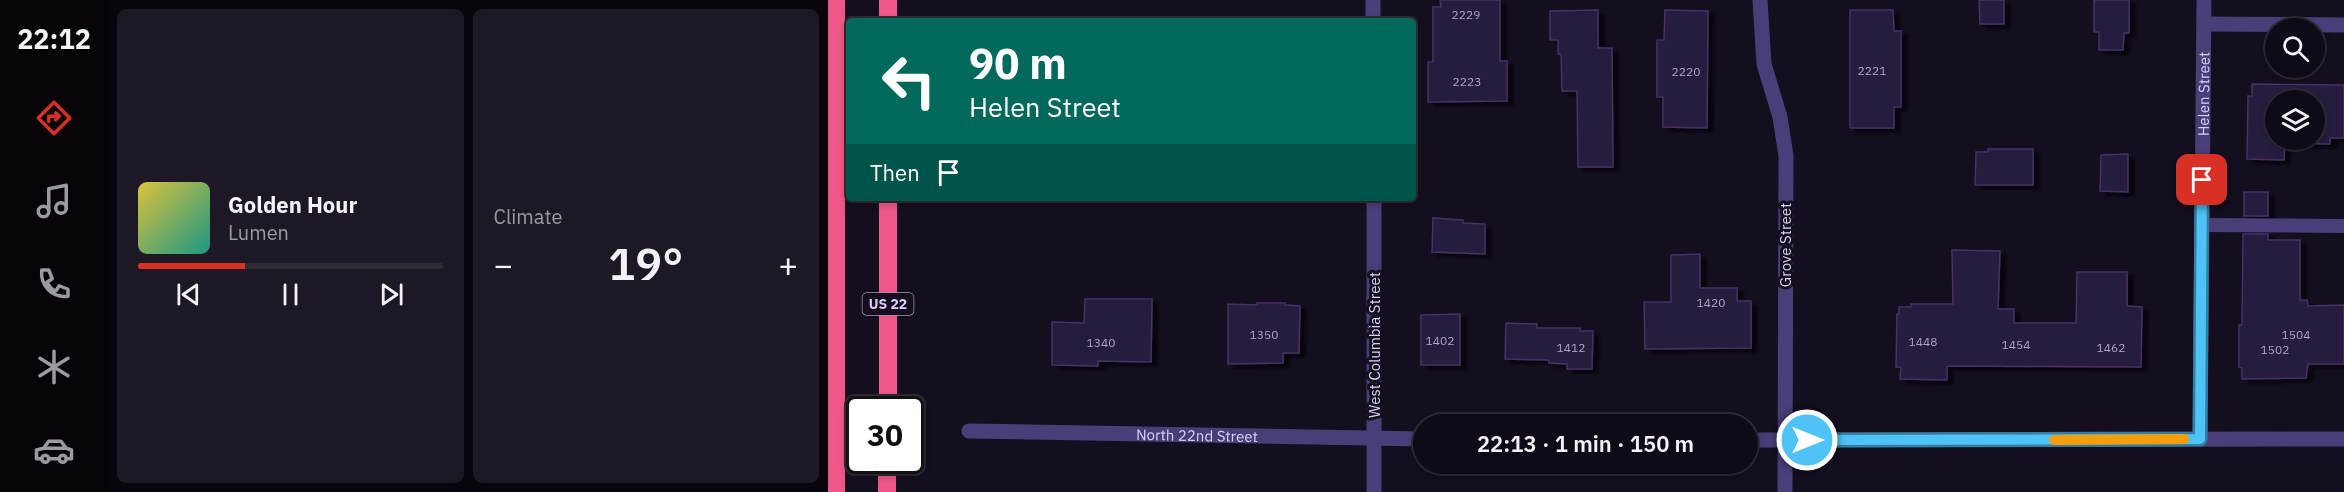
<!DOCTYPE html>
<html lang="en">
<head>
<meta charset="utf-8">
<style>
  body { margin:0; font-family:"IBM Plex Sans",sans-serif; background:#1d1823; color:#f1f3f6; height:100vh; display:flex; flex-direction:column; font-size:22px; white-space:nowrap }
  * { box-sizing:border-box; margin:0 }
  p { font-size:20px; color:#9b9aa1 }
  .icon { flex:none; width:33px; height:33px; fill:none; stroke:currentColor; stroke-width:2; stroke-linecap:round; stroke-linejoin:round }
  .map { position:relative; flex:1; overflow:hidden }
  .side { display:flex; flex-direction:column; gap:9px; padding:9px; background:#08060c; width:720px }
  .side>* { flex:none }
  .top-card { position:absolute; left:18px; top:18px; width:570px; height:183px; border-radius:6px; box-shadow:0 3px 9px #0003,0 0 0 2px #2f2b35; background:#00695c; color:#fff; overflow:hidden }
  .fabs { position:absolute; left:1437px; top:18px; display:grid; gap:12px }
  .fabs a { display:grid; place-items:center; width:60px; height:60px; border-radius:50%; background:#0f0a16; box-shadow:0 3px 9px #0003,0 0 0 2px #2f2b35; font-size:30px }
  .speed { position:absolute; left:18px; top:396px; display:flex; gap:12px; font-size:30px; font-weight:700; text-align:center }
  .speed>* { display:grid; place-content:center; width:78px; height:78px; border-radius:50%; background:#0f0a16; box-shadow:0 3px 9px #0003,0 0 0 2px #2f2b35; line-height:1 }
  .speed .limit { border:3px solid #111; border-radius:9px; background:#fff; color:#111 }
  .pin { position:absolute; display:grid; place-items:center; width:51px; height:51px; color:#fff; margin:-26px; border-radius:12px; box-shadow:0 3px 9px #0006 }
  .me { position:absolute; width:66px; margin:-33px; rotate:90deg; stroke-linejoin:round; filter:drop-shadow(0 0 4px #0008) }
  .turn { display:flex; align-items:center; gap:21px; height:126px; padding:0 24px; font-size:27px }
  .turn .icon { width:78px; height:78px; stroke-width:2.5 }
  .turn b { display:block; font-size:42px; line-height:51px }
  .then { display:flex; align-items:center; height:57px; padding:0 24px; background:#0003; gap:12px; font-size:22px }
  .big { font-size:45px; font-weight:600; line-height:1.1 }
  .side .widget { flex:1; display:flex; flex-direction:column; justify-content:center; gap:9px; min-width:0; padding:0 21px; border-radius:9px; background:#1d1823 }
  .song { display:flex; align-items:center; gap:18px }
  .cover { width:72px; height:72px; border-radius:9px; background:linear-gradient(135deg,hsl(50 70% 55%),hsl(170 70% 35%)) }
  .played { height:6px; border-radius:3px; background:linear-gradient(90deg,#d93025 35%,#2f2b35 35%) }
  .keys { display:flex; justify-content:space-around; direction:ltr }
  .heat { display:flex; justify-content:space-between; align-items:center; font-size:33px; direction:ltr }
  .side .tiles { flex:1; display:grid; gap:9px; grid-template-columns:repeat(2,1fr) }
  .trip { position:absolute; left:585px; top:414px; width:345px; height:60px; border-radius:30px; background:#0f0a16; box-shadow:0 3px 9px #0003,0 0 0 2px #2f2b35; font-weight:600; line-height:60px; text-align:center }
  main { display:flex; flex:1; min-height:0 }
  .tab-bar { display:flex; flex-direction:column; width:108px; justify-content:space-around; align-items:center; background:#060409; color:#9b9aa1 }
  .tab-bar .icon { width:42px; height:42px }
  .tab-bar .current { color:#d93025 }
  .tab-bar b { font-size:27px; color:#f1f3f6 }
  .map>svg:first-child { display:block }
</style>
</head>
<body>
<main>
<nav class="tab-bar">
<b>22:12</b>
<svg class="icon current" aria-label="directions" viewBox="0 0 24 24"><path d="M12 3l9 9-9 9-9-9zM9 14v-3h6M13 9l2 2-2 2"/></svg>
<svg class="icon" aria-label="music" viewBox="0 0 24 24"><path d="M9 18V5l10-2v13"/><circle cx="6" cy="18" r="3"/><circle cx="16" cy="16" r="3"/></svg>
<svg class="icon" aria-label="phone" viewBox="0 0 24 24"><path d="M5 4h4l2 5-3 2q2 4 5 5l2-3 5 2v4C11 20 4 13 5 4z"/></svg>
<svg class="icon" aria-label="climate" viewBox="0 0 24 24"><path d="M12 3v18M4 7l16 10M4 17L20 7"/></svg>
<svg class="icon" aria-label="car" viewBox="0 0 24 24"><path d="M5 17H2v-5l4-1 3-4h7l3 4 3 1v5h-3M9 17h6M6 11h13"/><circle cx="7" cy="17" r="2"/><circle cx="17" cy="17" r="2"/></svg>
</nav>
<section class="side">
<div class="tiles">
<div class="widget">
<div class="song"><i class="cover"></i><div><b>Golden Hour</b><p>Lumen</p></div></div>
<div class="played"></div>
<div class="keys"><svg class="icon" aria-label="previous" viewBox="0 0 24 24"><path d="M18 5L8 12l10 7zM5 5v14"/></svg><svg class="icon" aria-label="pause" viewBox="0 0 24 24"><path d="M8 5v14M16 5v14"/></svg><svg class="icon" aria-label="next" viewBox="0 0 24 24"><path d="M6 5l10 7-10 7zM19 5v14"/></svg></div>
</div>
<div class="widget"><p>Climate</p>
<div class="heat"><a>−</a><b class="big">19°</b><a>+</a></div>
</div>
</div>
</section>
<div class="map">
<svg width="1516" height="492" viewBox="0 0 1516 492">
  <defs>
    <filter id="shadow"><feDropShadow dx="6" dy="4" stdDeviation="1.5" flood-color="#0009"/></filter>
  </defs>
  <rect width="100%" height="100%" fill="#140e1e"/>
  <path fill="#281c3d" stroke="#443167" stroke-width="1.5" fill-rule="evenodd" filter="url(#shadow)" d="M 612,0 L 672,0 L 672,61 L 679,61 L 679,101 L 600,102 L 600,62 L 605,62 L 605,7 L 613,7 Z
    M 1151,0 L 1176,0 L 1176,24 L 1152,24 Z
    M 1266,0 L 1301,0 L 1301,33 L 1296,33 L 1295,50 L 1271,50 L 1271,32 L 1266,32 Z
    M 770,10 L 770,48 L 784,48 L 785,167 L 750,167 L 749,91 L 734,91 L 733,54 L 730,54 L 730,40 L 722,40 L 722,11 Z
    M 837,10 L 880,11 L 879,128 L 835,127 L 835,97 L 829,97 L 829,40 L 836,40 Z
    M 1022,10 L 1065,10 L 1066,31 L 1073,31 L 1073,107 L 1066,107 L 1066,128 L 1022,128 Z
    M 1424,84 L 1516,85 L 1516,138 L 1502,138 L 1502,144 L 1457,143 L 1456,160 L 1419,159 L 1420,96 L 1424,96 ZM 1448,100 L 1486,100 L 1486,140 L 1448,140 Z
    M 1160,149 L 1205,149 L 1205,185 L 1147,185 L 1148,152 L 1160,152 Z
    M 1300,154 L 1300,192 L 1272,191 L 1273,155 Z
    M 1416,192 L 1440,192 L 1440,216 L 1416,216 Z
    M 605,218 L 635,220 L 635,223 L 657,224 L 657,254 L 604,252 Z
    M 1415,234 L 1440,234 L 1440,240 L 1472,240 L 1472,300 L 1479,300 L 1480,306 L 1516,305 L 1516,364 L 1480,364 L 1478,378 L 1414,379 L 1414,368 L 1411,367 L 1411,325 L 1414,325 Z
    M 1124,250 L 1172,251 L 1170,309 L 1186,309 L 1186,323 L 1248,323 L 1249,272 L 1299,272 L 1299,306 L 1314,307 L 1313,367 L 1121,366 L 1119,367 L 1119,380 L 1072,379 L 1073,367 L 1068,367 L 1069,314 L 1071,314 L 1071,307 L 1083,307 L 1083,304 L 1125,304 Z
    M 872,254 L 872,288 L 909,288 L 909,301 L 923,301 L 923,348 L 817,349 L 816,302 L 843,302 L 843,255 Z
    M 257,299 L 324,299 L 323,362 L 270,361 L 270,366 L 224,365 L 224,322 L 256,323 Z
    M 429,303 L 457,303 L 457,305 L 472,306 L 471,353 L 455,353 L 455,363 L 400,364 L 400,304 L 429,305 Z
    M 632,314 L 632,365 L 593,365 L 593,315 Z
    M 678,323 L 709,324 L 709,328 L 752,328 L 752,331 L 765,331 L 764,369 L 739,369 L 739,364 L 721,363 L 721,360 L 677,359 Z"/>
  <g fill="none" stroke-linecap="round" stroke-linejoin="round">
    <path stroke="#493e78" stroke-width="14" d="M 1374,225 L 1516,226"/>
    <g stroke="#493e78" stroke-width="15">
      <path d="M 545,0 L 545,21"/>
      <path d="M 932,0 L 936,64 L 952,117 L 958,156 L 957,492"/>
      <path d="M 1376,24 L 1516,25"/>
      <path d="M 546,198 L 546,492"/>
      <path id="s1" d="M 141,431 L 596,439"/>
      <path id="s2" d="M 1372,439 L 1376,0"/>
      <path d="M 920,440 L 1516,439"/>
    </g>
    <path stroke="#ee5888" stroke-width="18" d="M 60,21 L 60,0
      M 60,410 L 60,198
      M 8,492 L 8,0
      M 59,492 L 59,460"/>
  </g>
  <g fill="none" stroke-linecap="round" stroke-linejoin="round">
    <defs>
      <path id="route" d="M 979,440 L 1372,439 L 1374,180"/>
    </defs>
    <use href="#route" stroke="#337fa1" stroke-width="15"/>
    <use href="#route" stroke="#4fc3f7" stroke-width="10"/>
    <path stroke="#f59e0b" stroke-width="10" d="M 1226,440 L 1356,439"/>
  </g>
  <g text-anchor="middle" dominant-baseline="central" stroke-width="6" stroke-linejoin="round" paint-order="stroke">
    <g font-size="12" fill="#afa3cb">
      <text x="638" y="14">2229</text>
      <text x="1044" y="70">2221</text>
      <text x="858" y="71">2220</text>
      <text x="639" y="81">2223</text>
      <text x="883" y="302">1420</text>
      <text x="436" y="334">1350</text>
      <text x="1468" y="334">1504</text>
      <text x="612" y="340">1402</text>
      <text x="1095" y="341">1448</text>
      <text x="273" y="342">1340</text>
      <text x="1188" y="344">1454</text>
      <text x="743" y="347">1412</text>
      <text x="1283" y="347">1462</text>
      <text x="1447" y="349">1502</text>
    </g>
    <rect fill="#140e1e" stroke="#a096b8" stroke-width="1.5" x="34.5" y="293" width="51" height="22" rx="4.5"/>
    <g font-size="14" font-weight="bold" fill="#dcd0fa">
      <text x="60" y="304">US 22</text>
    </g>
    <g font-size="15" fill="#dcd0fa" stroke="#140e1e">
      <text stroke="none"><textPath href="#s2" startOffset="345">Helen Street</textPath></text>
      <text transform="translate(957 245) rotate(-90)">Grove Street</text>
      <text transform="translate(546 345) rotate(-90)">West Columbia Street</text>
      <text stroke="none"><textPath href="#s1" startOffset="228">North 22nd Street</textPath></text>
    </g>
  </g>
</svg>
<div class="fabs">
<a><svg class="icon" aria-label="search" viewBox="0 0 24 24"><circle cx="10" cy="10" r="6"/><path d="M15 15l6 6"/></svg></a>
<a><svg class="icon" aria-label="layers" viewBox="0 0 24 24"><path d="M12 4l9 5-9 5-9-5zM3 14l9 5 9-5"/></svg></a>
</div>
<div class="speed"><div class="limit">30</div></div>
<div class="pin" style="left:1374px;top:180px;background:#d93025"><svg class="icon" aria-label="arrive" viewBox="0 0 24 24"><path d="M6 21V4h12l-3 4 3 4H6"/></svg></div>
<svg class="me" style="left:979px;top:440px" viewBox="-20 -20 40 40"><circle r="17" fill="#4fc3f7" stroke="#fff" stroke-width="3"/><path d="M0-11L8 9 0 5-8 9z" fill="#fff"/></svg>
<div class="trip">22:13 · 1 min · 150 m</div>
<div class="top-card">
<div class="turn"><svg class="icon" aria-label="left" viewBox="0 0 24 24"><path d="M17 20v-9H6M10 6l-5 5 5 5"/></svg><div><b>90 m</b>Helen Street</div></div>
<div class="then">Then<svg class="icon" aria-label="arrive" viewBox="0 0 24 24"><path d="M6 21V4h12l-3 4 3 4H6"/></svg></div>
</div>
</div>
</main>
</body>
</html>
